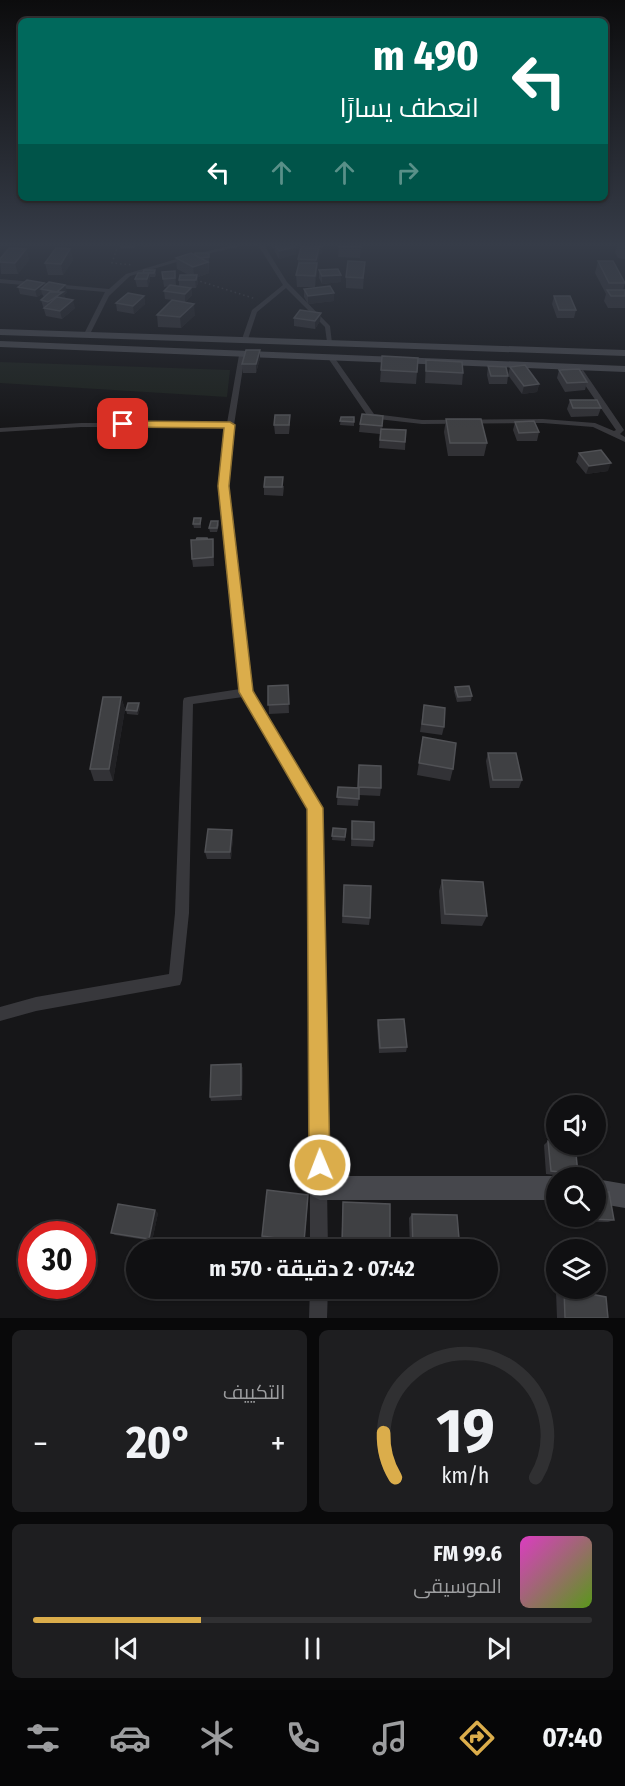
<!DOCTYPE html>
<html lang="ar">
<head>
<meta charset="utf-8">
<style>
  body { margin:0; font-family:"Fira Sans Condensed",Cairo,sans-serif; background:#1e1e20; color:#f1f3f6; direction:rtl; height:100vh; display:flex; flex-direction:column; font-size:22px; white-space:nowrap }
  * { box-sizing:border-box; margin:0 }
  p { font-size:20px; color:#9c9d9f }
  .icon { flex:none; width:33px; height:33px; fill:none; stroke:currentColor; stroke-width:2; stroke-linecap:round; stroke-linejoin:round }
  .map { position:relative; height:1318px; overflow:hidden; direction:ltr }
  .sheet { display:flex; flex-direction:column; gap:12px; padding:12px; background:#09090a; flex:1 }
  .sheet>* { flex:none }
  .banner { position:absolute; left:18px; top:18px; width:590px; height:183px; border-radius:9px; box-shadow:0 2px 4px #0004,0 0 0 2px #303032; direction:rtl; background:#00695c; color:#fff; overflow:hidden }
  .controls { position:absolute; left:546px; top:1095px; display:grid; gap:12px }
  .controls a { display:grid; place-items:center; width:60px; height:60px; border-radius:50%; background:#101012; box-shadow:0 2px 4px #0004,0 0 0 2px #303032; font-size:30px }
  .speed { position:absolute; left:18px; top:1221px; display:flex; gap:12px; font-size:30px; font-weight:700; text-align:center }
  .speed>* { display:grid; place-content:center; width:78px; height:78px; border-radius:50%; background:#101012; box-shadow:0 2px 4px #0004,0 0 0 2px #303032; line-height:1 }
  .speed .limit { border:9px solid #d22; background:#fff; color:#111 }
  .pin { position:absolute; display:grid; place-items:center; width:51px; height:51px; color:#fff; margin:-26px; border-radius:12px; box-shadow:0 3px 9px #0006 }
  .me { position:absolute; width:66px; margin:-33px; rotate:359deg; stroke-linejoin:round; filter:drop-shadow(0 0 4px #0008) }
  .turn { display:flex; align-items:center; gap:21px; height:126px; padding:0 30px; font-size:27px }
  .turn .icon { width:78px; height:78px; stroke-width:2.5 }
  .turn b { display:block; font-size:42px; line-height:51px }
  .lanes { display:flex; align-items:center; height:57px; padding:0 30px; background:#0003; justify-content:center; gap:30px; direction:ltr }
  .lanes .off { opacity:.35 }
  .big { font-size:45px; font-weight:700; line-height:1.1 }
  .sheet .widget { flex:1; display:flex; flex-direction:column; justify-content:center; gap:9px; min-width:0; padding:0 21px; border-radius:9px; background:#1e1e20 }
  .sheet .dial { align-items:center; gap:0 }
  .dial svg { height:156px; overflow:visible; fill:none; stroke:#303032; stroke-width:7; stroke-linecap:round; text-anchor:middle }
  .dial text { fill:#f1f3f6; stroke:none }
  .song { display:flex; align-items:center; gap:18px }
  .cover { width:72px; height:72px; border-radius:9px; background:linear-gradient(135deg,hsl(310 70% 55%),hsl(90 70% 35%)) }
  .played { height:6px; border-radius:3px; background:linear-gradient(90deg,#dbad4b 30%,#303032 30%) }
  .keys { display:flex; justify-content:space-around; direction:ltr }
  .heat { display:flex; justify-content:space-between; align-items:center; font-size:33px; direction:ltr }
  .sheet .tiles { flex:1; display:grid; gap:12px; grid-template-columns:1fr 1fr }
  .widget:last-child { grid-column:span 2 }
  .trip { position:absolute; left:126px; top:1239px; width:372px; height:60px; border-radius:30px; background:#101012; box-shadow:0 2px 4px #0004,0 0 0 2px #303032; font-weight:700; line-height:60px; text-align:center; direction:rtl }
  .menu { display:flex; height:96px; justify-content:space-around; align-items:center; background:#060607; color:#9c9d9f }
  .menu .icon { width:42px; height:42px }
  .menu .selected { color:#dbad4b }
  .menu b { font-size:27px; color:#f1f3f6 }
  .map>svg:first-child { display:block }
</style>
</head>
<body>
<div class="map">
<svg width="625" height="1318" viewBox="0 0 625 1318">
  <rect width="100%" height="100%" fill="#161618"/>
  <path fill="#1d221e" d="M 0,362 L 230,370 L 227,397 L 0,383 Z"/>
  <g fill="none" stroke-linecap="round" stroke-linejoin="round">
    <path stroke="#3e3f43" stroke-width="1.5" stroke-dasharray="1.5 3" stroke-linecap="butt" d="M 118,245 L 112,263 L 133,265
      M 196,280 L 256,299"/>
    <path fill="#38383c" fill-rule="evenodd" d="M 234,245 L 246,245 L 193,257 L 130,276 L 109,296 L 90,334 L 87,336 L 84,334 L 105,292 L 0,283 L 0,279 L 109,289 L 126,274 L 190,255 Z
      M 258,245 L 264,245 L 287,282 L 330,326 L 332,343 L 327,342 L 325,327 L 286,288 L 257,312 L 248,339 L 243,340 L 242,339 L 252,310 L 283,285 Z
      M 242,353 L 245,355 L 234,425 L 227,486 L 251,692 L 321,809 L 328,1250 L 310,1250 L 309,810 L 243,697 L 193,704 L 189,913 L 182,980 L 180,985 L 36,1011 L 0,1021 L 0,1007 L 36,997 L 169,974 L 175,913 L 183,701 L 184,698 L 188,697 L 240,689 L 219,486 L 226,427 L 81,427 L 0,432 L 0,428 L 81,423 L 227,423 L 239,355 Z
      M 330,357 L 334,357 L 374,414 L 422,420 L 543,419 L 595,423 L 614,431 L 616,430 L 576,372 L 583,370 L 624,430 L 620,434 L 625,437 L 625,442 L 593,427 L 543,423 L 422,424 L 369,418 L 328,358 Z
      M 310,1288 L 328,1288 L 327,1318 L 309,1318 Z"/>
    <path fill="#46474c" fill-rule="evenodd" d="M 0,329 L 625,350 L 625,356 L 0,335 Z
      M 0,341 L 625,366 L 625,372 L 0,347 Z
      M 320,1176 L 556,1176 L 559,1178 L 556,1178 L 556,1200 L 320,1200 L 312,1196 L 308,1188 L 312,1180 Z
      M 596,1179 L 625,1184 L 625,1208 L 596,1203 Z"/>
  </g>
  <path fill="#323236" d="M 120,245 L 135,245 L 135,248 L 121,249 Z
    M 143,245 L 159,245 L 159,246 L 143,247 Z
    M 271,245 L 298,245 L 299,248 L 296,249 L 296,254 L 279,259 Z
    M 300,245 L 321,245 L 322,246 L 322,254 L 319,254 L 315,287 L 297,287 L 296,275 L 298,267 L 298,259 L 300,251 Z
    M 339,245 L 361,245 L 360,258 L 338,257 Z
    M 617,245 L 625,245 L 625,259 L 618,258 L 615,252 Z
    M 26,249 L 29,260 L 18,274 L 1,274 L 0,259 Z
    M 70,249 L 73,260 L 63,275 L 48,275 L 45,263 Z
    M 209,253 L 209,273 L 198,277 L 198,283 L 196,288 L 191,288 L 192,295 L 185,302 L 195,315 L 181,328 L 158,327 L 157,315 L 172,300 L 165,299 L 164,291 L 169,286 L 164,287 L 163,279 L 175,271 L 176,286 L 179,286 L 179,280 L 189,275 L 177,269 L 176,258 Z
    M 598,261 L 625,283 L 623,290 L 625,290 L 625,308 L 608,308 L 604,301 L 606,294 L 595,273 Z
    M 365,262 L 363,289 L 346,288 L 346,277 Z
    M 155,270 L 156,274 L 155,277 L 150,277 L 150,280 L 148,287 L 137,287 L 135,279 L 143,273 Z
    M 319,270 L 341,282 L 322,284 L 319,278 Z
    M 44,283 L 45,286 L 67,292 L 64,295 L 65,299 L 75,308 L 62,319 L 46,316 L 41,300 L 44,297 L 42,294 L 37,297 L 20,294 L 18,287 Z
    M 304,289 L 334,301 L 308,304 L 304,297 Z
    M 144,296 L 145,304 L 134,314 L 117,311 L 116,303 Z
    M 554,296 L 576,310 L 574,318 L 557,318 L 552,304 Z
    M 294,318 L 320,321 L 315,329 L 294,326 Z
    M 260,350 L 260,358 L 256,373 L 243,373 L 242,364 Z
    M 382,356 L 417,372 L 416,384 L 380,382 Z
    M 426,360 L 463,373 L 462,385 L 425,383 Z
    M 488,366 L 508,376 L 507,384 L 489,384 L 487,375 Z
    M 510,367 L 539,384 L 537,392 L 522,394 L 508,375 Z
    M 559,370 L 587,382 L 585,390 L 565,392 L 557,378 Z
    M 570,400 L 601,408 L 598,416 L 571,417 L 567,409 Z
    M 341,417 L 354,417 L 354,426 L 340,425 Z
    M 446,419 L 487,443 L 484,456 L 448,456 L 444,432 Z
    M 515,422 L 539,432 L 537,441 L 517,441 L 513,430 Z
    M 290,424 L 289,434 L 275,434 L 274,425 Z
    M 360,424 L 383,425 L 382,429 L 406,430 L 405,450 L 379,448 L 380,434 L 359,432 Z
    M 579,453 L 608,471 L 586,474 L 576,462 Z
    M 284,486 L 283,496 L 264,495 L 264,487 Z
    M 218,521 L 219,525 L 217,532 L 210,532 L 209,528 Z
    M 201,522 L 201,528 L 194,528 L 193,524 Z
    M 207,539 L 213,539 L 214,566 L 193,567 L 192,559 Z
    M 288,685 L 289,713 L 269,714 L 268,686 Z
    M 455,687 L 472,696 L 471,701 L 457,702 L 454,691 Z
    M 121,697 L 125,709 L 113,781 L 94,781 L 90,769 Z
    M 139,703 L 140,708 L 138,715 L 127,714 L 126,710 Z
    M 424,705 L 444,727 L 442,735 L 420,732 Z
    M 423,737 L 453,769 L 450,781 L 417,775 Z
    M 488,753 L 522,780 L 519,788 L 490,788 L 486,761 Z
    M 359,765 L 381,788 L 380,796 L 359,795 L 358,806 L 337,805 L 338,787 L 358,788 Z
    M 352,821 L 374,840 L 373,847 L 351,846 Z
    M 333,828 L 346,829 L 345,841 L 332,840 Z
    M 232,830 L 233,837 L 231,859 L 207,859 L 205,852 Z
    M 442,880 L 487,916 L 482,926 L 441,924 L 439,891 Z
    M 344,885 L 370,918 L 369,925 L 342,923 Z
    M 378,1020 L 407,1047 L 406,1052 L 379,1053 L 377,1025 Z
    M 241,1064 L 243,1069 L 242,1100 L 211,1101 L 210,1097 Z
    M 558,1101 L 595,1101 L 603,1139 L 598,1143 L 596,1143 L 596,1106 L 556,1106 L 556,1120 L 554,1106 Z
    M 548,1141 L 578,1174 L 573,1177 L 546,1174 L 544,1145 Z
    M 308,1200 L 304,1245 L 263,1240 L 262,1236 Z
    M 343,1202 L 390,1250 L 341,1250 Z
    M 158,1213 L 152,1241 L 115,1235 L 111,1233 Z
    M 412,1214 L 460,1250 L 410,1250 L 409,1218 Z
    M 561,1216 L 596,1216 L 614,1220 L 608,1222 L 562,1221 Z
    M 564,1289 L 608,1318 L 557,1318 L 556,1291 Z"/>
  <path fill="#212124" d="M 274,245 L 298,245 L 299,248 L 296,249 L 296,254 L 279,259 L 279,251 L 275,245 L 275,251 L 274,251 Z
    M 322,246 L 322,254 L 319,254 L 315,287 L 316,260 L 303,249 Z
    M 26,249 L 29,260 L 18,274 L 15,263 Z
    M 70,249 L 73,260 L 63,275 L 61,264 Z
    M 208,262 L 209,273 L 198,277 L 198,283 L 196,288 L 193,267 Z
    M 149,273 L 150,280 L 148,287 L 147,279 Z
    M 341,275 L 341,282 L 322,284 L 322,276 Z
    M 44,283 L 46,290 L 41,289 L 42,294 L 37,297 L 35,290 Z
    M 65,285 L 67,292 L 64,295 L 65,300 L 49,309 L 48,302 L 57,292 Z
    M 191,288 L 192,295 L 185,302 L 185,294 Z
    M 334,293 L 334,301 L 308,304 L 308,296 Z
    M 144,296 L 145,304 L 134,314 L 133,306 Z
    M 73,300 L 75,308 L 62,319 L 60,311 Z
    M 194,304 L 195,315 L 181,328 L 180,317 Z
    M 321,313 L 320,321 L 315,329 L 315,321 Z
    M 260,350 L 260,358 L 256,373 L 256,364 Z
    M 539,384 L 537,392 L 522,394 L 524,386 Z
    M 611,463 L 608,471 L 586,474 L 589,466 Z
    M 121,697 L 125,709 L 113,781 L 109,769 Z
    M 139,703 L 140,708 L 138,715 L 137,711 Z
    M 232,830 L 233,837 L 231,859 L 230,852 Z
    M 241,1064 L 243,1069 L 242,1100 L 241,1095 Z
    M 155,1210 L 158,1213 L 152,1241 L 149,1239 Z"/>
  <path fill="#3f4043" stroke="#505155" stroke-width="1.5" d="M 275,245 L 294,245 L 295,247 L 279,251 Z
    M 301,245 L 321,245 L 322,246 L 309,248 L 302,247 Z
    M 339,245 L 361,245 L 361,247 L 338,246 Z
    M 301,247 L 319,248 L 316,260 L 298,259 Z
    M 9,248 L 26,249 L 15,263 L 0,262 L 0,259 Z
    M 56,248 L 70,249 L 61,264 L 45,263 Z
    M 191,253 L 208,262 L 193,267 L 176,258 Z
    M 195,253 L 209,253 L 209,257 L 200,258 L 195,255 Z
    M 348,261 L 365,262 L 363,278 L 346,277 Z
    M 598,261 L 613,261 L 625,283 L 609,283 Z
    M 299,263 L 317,263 L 315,276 L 296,275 Z
    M 338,269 L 341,275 L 322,276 L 319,270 Z
    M 144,270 L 155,270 L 154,273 L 143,273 Z
    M 175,271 L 175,278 L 163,279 L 162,272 Z
    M 138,273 L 149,273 L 147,279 L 135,279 Z
    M 180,275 L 197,275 L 196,280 L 179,280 Z
    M 27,280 L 44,283 L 35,290 L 18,287 Z
    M 49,282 L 65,285 L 57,292 L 41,289 Z
    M 170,285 L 191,288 L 185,294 L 164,291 Z
    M 330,286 L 334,293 L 308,296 L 304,289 Z
    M 607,290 L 625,290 L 625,296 L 611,296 Z
    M 50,292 L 63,292 L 48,302 L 41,300 Z
    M 128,293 L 144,296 L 133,306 L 116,303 Z
    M 554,296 L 570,296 L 576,310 L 559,310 Z
    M 57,297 L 73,300 L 60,311 L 44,308 Z
    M 172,300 L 194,304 L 180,317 L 157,315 Z
    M 300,310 L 321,313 L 315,321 L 294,318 Z
    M 246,350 L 260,350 L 256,364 L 242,364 Z
    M 382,356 L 418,358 L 417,372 L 381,370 Z
    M 426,360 L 462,362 L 463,373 L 426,371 Z
    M 525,365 L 539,384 L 524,386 L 510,367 Z
    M 488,366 L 506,367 L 508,376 L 491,376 Z
    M 579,369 L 587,382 L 567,383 L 559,370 Z
    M 570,400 L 597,400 L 601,408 L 573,408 Z
    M 362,414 L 383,416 L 382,426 L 360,424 Z
    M 275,415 L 290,415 L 289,425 L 274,425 Z
    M 341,417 L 354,417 L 354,422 L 340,421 Z
    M 446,419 L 481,419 L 487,443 L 450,443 Z
    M 534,421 L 539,432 L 519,433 L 515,422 Z
    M 381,429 L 406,430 L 405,442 L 380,440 Z
    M 601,450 L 611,463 L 589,466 L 579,453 Z
    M 265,477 L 283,477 L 282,487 L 264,487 Z
    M 194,518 L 201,518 L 200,524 L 193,524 Z
    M 211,521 L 218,521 L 217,528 L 209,528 Z
    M 197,538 L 207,538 L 207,539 L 196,540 Z
    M 213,539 L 213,557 L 192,559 L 191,540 Z
    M 288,685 L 289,704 L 268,705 L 268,686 Z
    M 469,686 L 472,696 L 458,697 L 455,687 Z
    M 103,697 L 121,697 L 109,769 L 90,769 Z
    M 128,703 L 139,703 L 137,711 L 126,710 Z
    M 424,705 L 445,708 L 444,727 L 422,724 Z
    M 423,737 L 456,743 L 453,769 L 419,763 Z
    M 488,753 L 516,753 L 522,780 L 493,780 Z
    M 359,765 L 381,766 L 381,788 L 358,787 Z
    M 338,787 L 359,788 L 359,799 L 337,797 Z
    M 352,821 L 374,822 L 374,840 L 352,839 Z
    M 333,828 L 346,829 L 345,837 L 332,836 Z
    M 208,829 L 232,830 L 230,852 L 205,852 Z
    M 442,880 L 483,882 L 487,916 L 445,914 Z
    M 344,885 L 371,886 L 370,918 L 343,916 Z
    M 404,1019 L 407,1047 L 380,1048 L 378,1020 Z
    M 241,1064 L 241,1095 L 210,1097 L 211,1065 Z
    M 558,1101 L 595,1101 L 603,1139 L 596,1139 L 596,1106 L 559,1106 Z
    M 548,1141 L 556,1142 L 556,1144 L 575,1144 L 578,1174 L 551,1171 Z
    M 267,1190 L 308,1195 L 304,1242 L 262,1236 Z
    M 596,1192 L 609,1192 L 614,1220 L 567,1218 L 567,1216 L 596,1216 Z
    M 343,1202 L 390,1204 L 390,1250 L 342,1248 Z
    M 118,1204 L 155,1210 L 149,1239 L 111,1233 Z
    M 412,1214 L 457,1215 L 460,1250 L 413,1250 Z
    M 564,1289 L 606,1297 L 608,1318 L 565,1318 Z"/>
  <linearGradient id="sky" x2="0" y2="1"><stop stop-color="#0c0c0d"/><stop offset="0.57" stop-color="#363c48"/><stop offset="1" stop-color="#363c48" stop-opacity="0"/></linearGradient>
  <rect width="625" height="430" fill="url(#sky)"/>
  <path fill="#dbad4b" stroke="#8e7031" stroke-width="1.5" d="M 123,421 L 230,422 L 235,425 L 229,486 L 253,691 L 323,808 L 330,1165 L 327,1172 L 320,1175 L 312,1172 L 309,1165 L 307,809 L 239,692 L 218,486 L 224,428 L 119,427 L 118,424 Z"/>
</svg>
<div class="controls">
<a><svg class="icon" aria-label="sound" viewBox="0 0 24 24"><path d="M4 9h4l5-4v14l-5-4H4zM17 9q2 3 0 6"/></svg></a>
<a><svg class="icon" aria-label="search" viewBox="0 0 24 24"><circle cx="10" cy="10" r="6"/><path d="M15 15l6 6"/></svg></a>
<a><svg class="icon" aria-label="layers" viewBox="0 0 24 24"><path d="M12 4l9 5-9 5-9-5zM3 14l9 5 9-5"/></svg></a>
</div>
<div class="speed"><div class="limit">30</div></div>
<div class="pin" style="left:123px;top:424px;background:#d93025"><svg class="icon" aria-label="arrive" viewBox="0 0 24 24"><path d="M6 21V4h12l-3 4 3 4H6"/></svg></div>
<svg class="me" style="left:320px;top:1165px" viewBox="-20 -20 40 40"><circle r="17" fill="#dbad4b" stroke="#fff" stroke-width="3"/><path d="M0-11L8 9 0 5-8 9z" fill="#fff"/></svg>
<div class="trip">07:42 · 2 دقيقة · 570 m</div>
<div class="banner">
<div class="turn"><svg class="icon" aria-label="left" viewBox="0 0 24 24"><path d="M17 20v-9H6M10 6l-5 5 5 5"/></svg><div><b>490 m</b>انعطف يسارًا</div></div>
<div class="lanes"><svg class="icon" aria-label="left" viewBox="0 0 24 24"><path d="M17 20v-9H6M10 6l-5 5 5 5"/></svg><svg class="icon off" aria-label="ahead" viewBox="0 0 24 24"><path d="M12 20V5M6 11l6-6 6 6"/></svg><svg class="icon off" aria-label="ahead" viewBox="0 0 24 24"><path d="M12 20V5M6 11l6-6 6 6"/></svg><svg class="icon off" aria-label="right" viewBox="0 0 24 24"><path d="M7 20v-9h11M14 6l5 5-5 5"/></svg></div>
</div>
</div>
<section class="sheet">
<div class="tiles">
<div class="widget dial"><svg viewBox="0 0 100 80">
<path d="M14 69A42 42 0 1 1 86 69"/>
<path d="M14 69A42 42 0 0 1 8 46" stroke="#dbad4b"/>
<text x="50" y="56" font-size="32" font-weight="700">19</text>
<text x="50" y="72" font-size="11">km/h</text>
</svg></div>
<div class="widget"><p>التكييف</p>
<div class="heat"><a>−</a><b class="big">20°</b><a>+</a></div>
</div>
<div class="widget">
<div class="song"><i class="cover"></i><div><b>99.6 FM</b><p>الموسيقى</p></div></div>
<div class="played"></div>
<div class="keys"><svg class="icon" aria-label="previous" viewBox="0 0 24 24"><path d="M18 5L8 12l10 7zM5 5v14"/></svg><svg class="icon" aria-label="pause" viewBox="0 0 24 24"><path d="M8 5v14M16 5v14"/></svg><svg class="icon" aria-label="next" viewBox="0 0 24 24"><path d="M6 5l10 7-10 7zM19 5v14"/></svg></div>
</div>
</div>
</section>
<nav class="menu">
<b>07:40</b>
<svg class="icon selected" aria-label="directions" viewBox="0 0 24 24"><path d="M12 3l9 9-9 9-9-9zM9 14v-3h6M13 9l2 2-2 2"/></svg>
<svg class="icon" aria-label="music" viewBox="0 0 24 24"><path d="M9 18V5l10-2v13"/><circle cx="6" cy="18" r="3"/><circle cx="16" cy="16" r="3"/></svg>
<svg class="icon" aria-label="phone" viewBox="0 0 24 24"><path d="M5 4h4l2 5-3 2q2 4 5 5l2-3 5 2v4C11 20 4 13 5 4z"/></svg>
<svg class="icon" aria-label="climate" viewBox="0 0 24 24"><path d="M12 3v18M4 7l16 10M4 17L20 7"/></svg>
<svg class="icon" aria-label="car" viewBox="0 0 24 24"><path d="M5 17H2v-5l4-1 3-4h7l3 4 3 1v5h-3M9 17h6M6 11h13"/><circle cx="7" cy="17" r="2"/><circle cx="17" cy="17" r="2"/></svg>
<svg class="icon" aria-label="filters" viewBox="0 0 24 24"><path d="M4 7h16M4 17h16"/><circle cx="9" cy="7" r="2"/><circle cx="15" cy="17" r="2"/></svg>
</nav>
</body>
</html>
